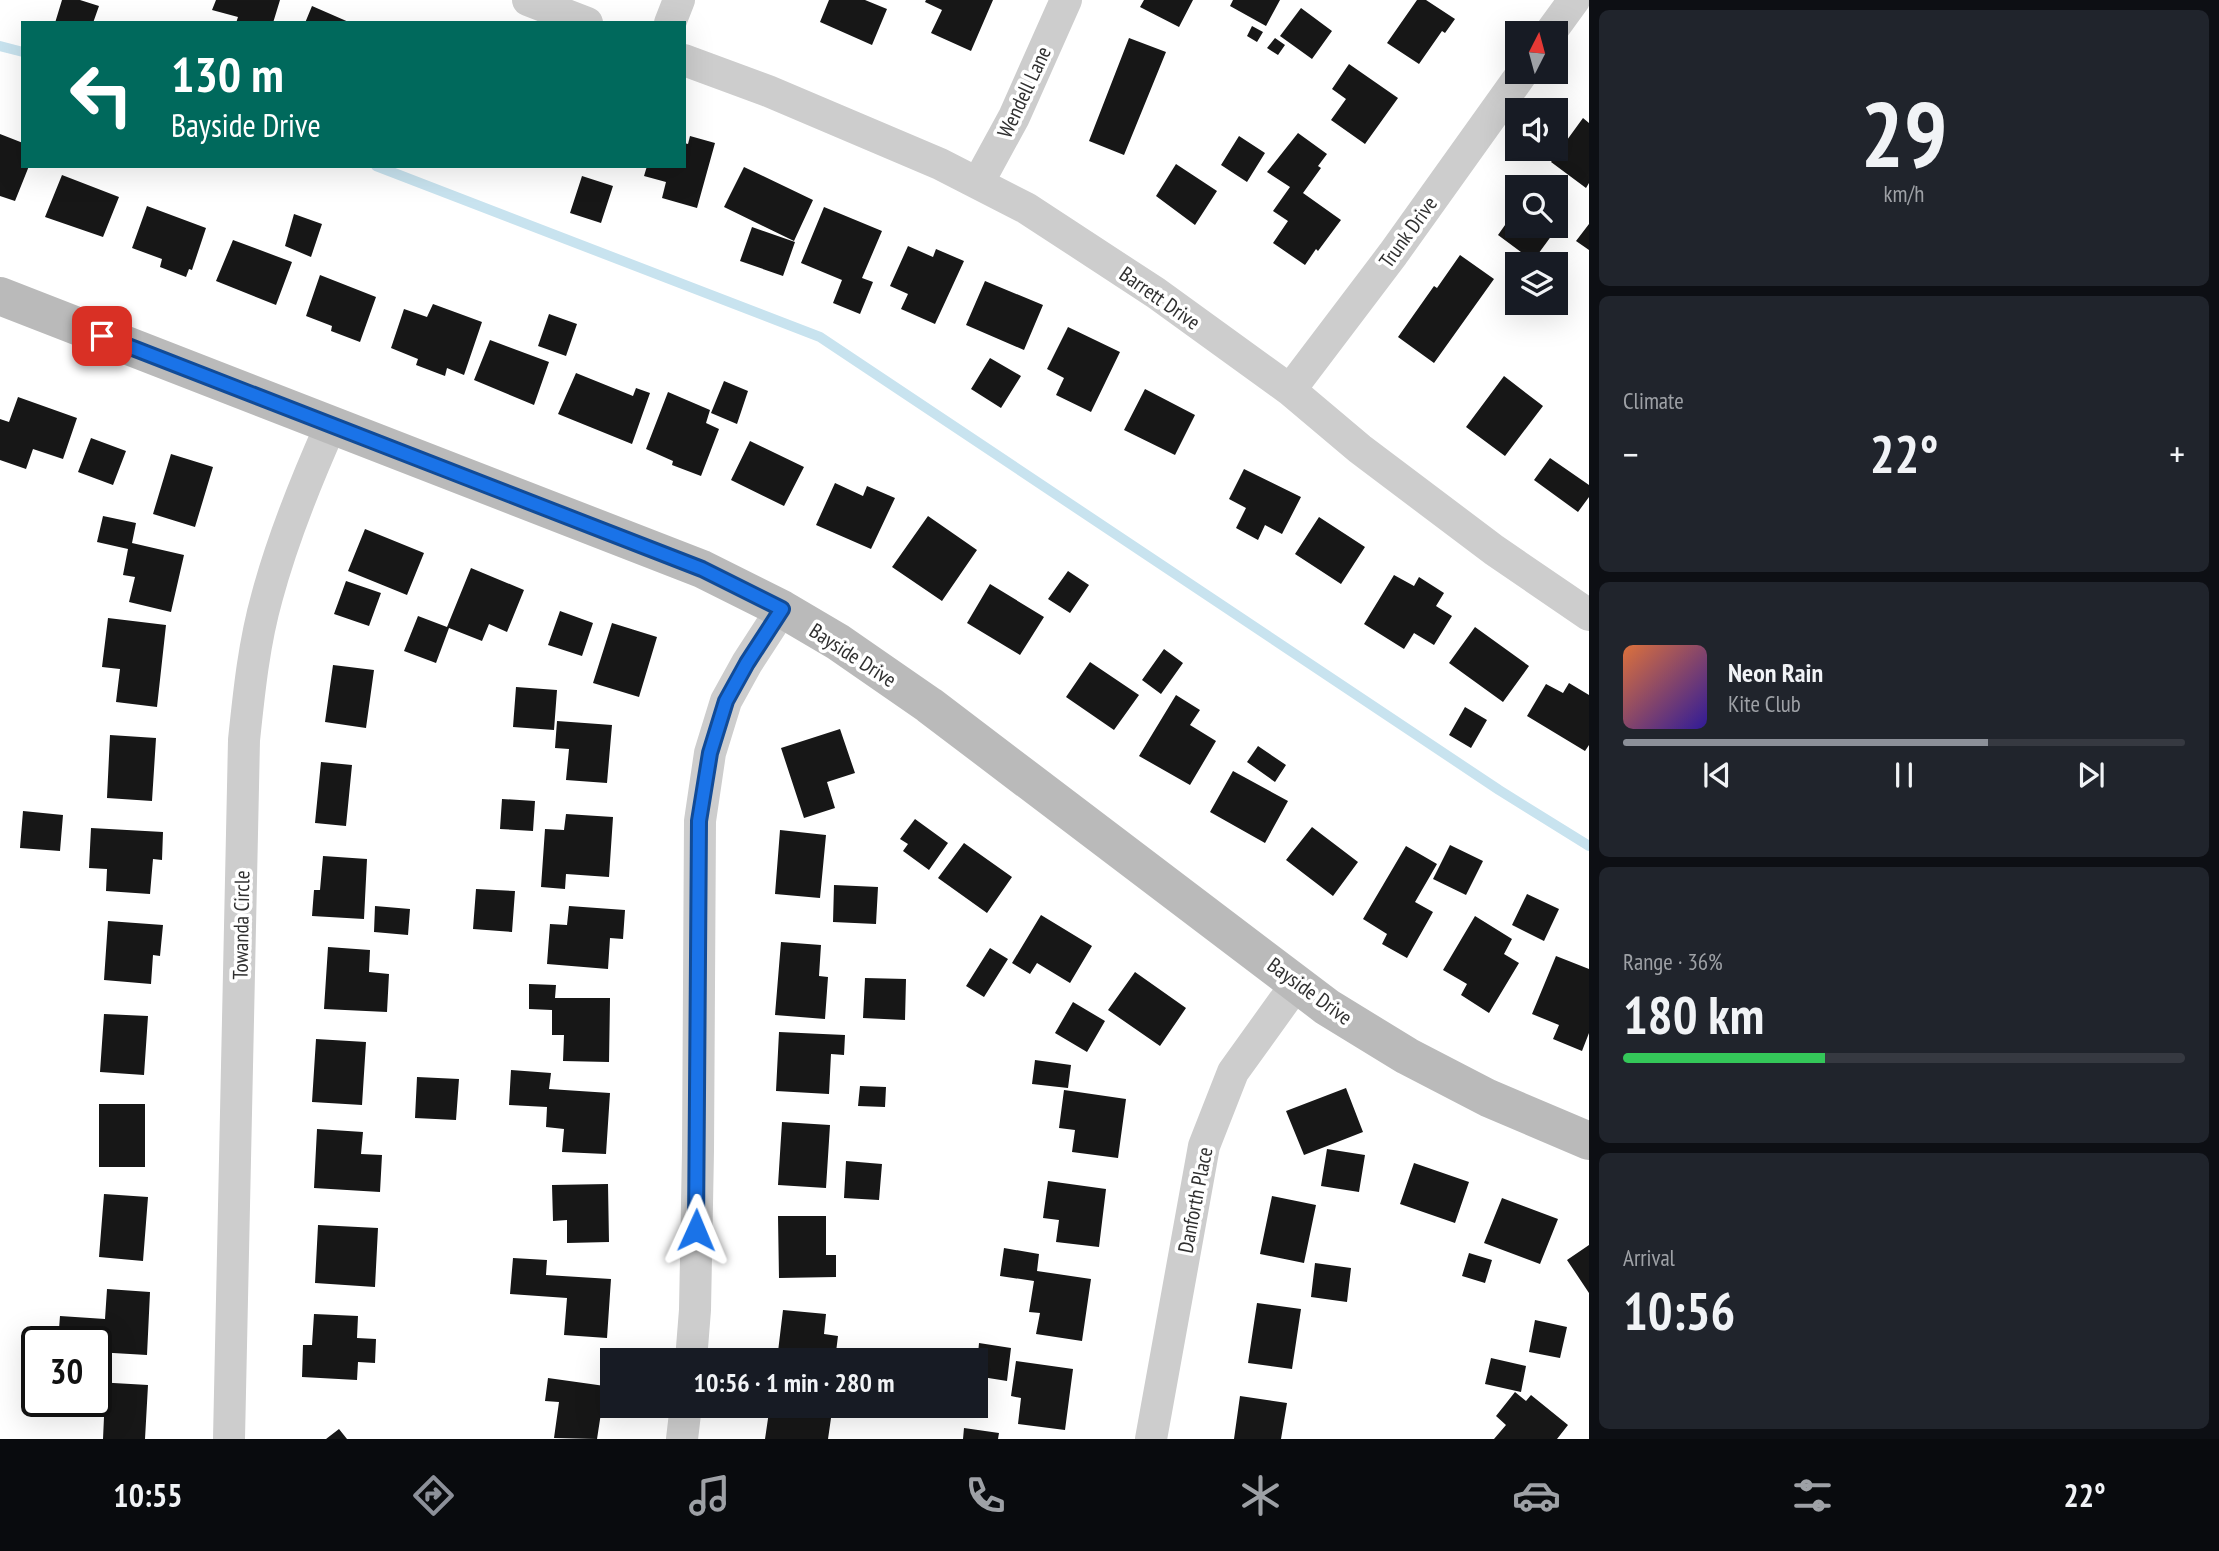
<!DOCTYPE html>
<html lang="en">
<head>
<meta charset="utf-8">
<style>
  body { margin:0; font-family:"PT Sans Narrow",sans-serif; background:#20242c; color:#f1f3f6; height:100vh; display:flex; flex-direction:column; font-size:26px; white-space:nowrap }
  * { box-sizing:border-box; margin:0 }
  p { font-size:23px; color:#9ea1a6 }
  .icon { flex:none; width:38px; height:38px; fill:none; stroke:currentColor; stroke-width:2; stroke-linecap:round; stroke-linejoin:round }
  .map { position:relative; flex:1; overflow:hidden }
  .details { display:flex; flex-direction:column; gap:10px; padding:10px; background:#0d0f14; width:630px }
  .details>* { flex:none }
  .hud { position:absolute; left:21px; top:21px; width:665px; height:147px; border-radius:0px; box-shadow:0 7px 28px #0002; background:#00695c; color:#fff; overflow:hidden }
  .needle { width:46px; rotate:6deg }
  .fabs { position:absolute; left:1505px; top:21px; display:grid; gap:14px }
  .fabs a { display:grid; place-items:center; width:63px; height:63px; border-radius:0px; background:#171b24; box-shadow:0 7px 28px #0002; font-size:35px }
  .speed { position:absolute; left:21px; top:1326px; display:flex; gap:14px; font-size:35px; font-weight:700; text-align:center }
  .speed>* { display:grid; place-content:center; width:91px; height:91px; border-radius:50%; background:#171b24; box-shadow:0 7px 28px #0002; line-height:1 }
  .speed .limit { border:4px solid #111; border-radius:10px; background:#fff; color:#111 }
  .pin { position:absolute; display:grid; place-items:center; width:60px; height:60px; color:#fff; margin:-30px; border-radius:14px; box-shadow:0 4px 10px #0006 }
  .me { position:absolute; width:77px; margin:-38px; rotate:1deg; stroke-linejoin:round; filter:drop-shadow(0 0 5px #0008) }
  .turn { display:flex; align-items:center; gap:24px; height:147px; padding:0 35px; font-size:32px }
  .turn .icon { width:91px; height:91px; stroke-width:2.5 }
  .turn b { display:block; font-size:49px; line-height:60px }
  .big { font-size:52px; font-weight:700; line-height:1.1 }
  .details .widget { flex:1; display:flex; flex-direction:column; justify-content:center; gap:10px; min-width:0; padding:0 24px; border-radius:10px; background:#20242c }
  .details .dial { align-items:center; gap:0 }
  .dial b { font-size:91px; line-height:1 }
  .song { display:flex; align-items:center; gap:21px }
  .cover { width:84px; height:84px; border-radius:10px; background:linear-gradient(135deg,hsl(20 70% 55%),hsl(250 70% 35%)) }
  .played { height:7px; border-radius:4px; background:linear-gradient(90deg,#8c9099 65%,#363941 65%) }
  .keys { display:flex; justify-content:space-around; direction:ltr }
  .heat { display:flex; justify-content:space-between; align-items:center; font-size:38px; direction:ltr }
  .charge { height:10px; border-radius:5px; background:linear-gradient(90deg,#34c759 36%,#363941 0) }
  .trip { position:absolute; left:600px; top:1348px; width:388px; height:70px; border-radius:0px; background:#171b24; box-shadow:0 7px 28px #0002; font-weight:700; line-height:70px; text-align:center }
  .tab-bar { display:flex; height:112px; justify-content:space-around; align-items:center; background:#090b0e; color:#9ea1a6 }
  .tab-bar .icon { width:49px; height:49px }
  .tab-bar .on { color:#8c9099 }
  .tab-bar b { font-size:32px; color:#f1f3f6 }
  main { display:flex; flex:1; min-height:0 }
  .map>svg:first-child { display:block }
</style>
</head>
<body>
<main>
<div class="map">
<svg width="1589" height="1439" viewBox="0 0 1589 1439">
  <rect width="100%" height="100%" fill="#fff"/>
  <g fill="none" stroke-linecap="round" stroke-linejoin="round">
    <path stroke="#c8e3ef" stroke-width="10" d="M 0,46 L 23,52
      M 376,166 L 820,337 L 1499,790 L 1589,846"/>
  </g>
  <path fill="#171717" d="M 62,0 L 80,0 L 99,6 L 93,23 L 55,23 Z
    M 216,0 L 280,0 L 273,23 L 236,23 L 238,17 L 212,10 Z
    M 829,0 L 865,0 L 887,9 L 872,45 L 820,22 Z
    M 926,0 L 993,0 L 971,51 L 931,33 L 942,10 L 925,2 Z
    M 1144,0 L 1193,0 L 1179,27 L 1140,7 Z
    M 1233,0 L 1280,0 L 1266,26 L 1230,6 Z
    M 1417,0 L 1426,0 L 1455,19 L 1445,33 L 1442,31 L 1419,64 L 1387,43 Z
    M 312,6 L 351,23 L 305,23 Z
    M 1301,8 L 1332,31 L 1312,59 L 1280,36 Z
    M 1252,26 L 1263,32 L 1257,42 L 1247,36 Z
    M 1129,38 L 1166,52 L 1124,155 L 1089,141 Z
    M 1275,38 L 1285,45 L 1278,55 L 1267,48 Z
    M 1349,64 L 1398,98 L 1365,144 L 1331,120 L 1346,99 L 1332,89 Z
    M 1583,118 L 1589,123 L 1589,183 L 1586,188 L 1551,162 Z
    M 1298,133 L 1327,154 L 1318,166 L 1321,168 L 1303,193 L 1341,220 L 1318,251 L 1316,249 L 1305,265 L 1273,243 L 1288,221 L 1273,211 L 1290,187 L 1267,172 Z
    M 0,134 L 23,143 L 23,166 L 29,166 L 15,201 L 0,196 Z
    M 690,136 L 715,143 L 697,208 L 662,198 L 666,182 L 644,176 L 647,166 L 684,166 L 684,143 L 688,144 Z
    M 1239,136 L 1265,153 L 1247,182 L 1221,165 Z
    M 1176,164 L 1217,191 L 1195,225 L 1156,196 Z
    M 744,167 L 813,200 L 794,241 L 724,207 Z
    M 62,175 L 119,197 L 103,237 L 45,217 Z
    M 582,176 L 613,186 L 601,223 L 570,213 Z
    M 147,206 L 206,228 L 192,270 L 189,269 L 186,277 L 160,267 L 162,259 L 132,248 Z
    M 824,207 L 882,231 L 862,278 L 873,282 L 860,314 L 833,303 L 842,280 L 801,263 Z
    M 1517,208 L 1517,226 L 1556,226 L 1556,214 L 1563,220 L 1533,261 L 1498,235 Z
    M 294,214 L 322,224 L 311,257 L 285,246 Z
    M 1589,224 L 1589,250 L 1576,241 Z
    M 752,227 L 795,242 L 783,276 L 740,261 Z
    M 233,240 L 292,262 L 276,305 L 216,281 Z
    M 908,246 L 933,257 L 936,249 L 964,261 L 935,324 L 901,309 L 908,294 L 890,286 Z
    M 1460,255 L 1494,279 L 1434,363 L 1398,337 L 1434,286 L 1437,288 Z
    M 320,275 L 376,297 L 360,342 L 331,331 L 332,326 L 306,316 Z
    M 985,281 L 1043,305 L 1024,350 L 966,325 Z
    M 433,304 L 482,322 L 464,375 L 447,368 L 445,376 L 416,365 L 418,359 L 391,348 L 404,309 L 427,317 Z
    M 549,314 L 577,324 L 566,356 L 538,346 Z
    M 1068,327 L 1120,352 L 1091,412 L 1056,395 L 1064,378 L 1047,369 Z
    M 490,340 L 549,362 L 534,405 L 474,380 Z
    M 990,358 L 1021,376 L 1001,408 L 971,389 Z
    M 576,373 L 633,396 L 636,388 L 650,393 L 632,444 L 558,414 Z
    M 1504,376 L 1543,406 L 1505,456 L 1466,427 Z
    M 724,381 L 748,391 L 737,424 L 711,413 Z
    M 1145,389 L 1195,415 L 1175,455 L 1124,430 Z
    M 668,392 L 710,410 L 706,423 L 719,429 L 701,476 L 672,465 L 673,461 L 646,449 Z
    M 18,397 L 77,418 L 63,459 L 33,449 L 26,469 L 0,460 L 0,419 L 9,422 Z
    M 91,438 L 126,451 L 113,485 L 78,472 Z
    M 750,441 L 804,467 L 784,506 L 731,480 Z
    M 171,454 L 213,467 L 195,527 L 153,514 Z
    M 1550,458 L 1589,485 L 1589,497 L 1578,512 L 1534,480 Z
    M 1244,469 L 1301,497 L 1282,534 L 1265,525 L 1258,540 L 1236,528 L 1246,508 L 1229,499 Z
    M 835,483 L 863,496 L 867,486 L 895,498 L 871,549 L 816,525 Z
    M 103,516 L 136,523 L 132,543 L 184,555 L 171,612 L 129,602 L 135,577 L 123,575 L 128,549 L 97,542 Z
    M 928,516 L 977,550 L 942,601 L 892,567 Z
    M 1319,517 L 1365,547 L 1341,584 L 1295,554 Z
    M 365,529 L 424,553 L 407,595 L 348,571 Z
    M 471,568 L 524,590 L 507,632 L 489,624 L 482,641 L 449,628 L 436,663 L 404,651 L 418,616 L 447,627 Z
    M 1068,571 L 1089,585 L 1070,613 L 1048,599 Z
    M 1394,575 L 1414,586 L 1419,577 L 1444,593 L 1436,606 L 1452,616 L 1434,645 L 1414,633 L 1404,649 L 1364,624 Z
    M 346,581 L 381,593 L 369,626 L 334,614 Z
    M 990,584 L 1044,617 L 1020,655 L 967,623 Z
    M 560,611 L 593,623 L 582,656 L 548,645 Z
    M 108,618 L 166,625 L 157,707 L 116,702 L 120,669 L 102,667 Z
    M 612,623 L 657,637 L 639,697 L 593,683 Z
    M 1475,627 L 1529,666 L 1503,702 L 1449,663 Z
    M 1164,649 L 1183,663 L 1161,694 L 1142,680 Z
    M 1090,662 L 1139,695 L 1114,730 L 1066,697 Z
    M 333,665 L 374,670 L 366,728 L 325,722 Z
    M 1569,683 L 1589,695 L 1589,745 L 1585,751 L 1527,716 L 1546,684 L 1563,693 Z
    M 516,687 L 557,690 L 554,730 L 513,727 Z
    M 1176,695 L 1200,710 L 1190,725 L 1216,741 L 1190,785 L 1139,756 Z
    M 1465,707 L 1487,720 L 1471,748 L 1449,735 Z
    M 557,721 L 612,725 L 607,783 L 566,780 L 569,749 L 555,748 Z
    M 840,729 L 855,773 L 827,782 L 835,808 L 804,818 L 781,748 Z
    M 110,735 L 156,738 L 152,801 L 107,798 Z
    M 1258,746 L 1286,765 L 1275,782 L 1247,762 Z
    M 321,762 L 352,765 L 346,826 L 315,823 Z
    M 1233,771 L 1288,801 L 1265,843 L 1210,812 Z
    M 502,799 L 535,801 L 533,831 L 500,829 Z
    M 23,811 L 63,815 L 60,851 L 20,848 Z
    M 566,814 L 613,817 L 609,877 L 566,874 L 565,889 L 541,887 L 545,829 L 564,830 Z
    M 915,819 L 948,843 L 929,870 L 903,851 L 908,844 L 900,839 Z
    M 1312,827 L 1358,862 L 1333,896 L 1286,860 Z
    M 91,828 L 163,832 L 162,860 L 153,859 L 150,894 L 106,891 L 107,869 L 89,868 Z
    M 780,830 L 826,835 L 820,898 L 775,894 Z
    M 964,843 L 1012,877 L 987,913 L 938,878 Z
    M 1450,845 L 1483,861 L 1466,895 L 1433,879 Z
    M 1406,846 L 1437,864 L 1415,902 L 1433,912 L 1407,958 L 1382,944 L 1387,934 L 1363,919 Z
    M 323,856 L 367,859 L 364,919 L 312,916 L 314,890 L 320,890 Z
    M 834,885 L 878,887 L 876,924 L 833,922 Z
    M 476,889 L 515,891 L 512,932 L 473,929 Z
    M 1527,894 L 1559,909 L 1544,941 L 1512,925 Z
    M 375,906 L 410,909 L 408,935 L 374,932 Z
    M 569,906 L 625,910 L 623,939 L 610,938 L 608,969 L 547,964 L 550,924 L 567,925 Z
    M 1041,915 L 1092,946 L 1070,983 L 1037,963 L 1030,974 L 1012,963 Z
    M 1475,916 L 1512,939 L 1504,954 L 1519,963 L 1489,1013 L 1461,995 L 1467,984 L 1443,970 Z
    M 108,921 L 163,925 L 160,956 L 153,955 L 151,984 L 104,980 Z
    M 781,942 L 821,945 L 819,976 L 828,977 L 825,1019 L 775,1015 Z
    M 328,947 L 370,950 L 369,972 L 389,974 L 387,1012 L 324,1009 Z
    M 990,948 L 1008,959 L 984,997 L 966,986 Z
    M 1556,956 L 1589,969 L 1589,1033 L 1582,1051 L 1553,1039 L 1559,1025 L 1532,1014 Z
    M 1135,972 L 1186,1008 L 1160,1046 L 1108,1010 Z
    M 865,978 L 906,979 L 905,1020 L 863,1018 Z
    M 529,984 L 556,985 L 555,998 L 610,998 L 609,1062 L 563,1061 L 564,1035 L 552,1035 L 552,1010 L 529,1009 Z
    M 1073,1002 L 1105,1021 L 1087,1052 L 1055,1033 Z
    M 104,1014 L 148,1016 L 144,1075 L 100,1072 Z
    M 779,1032 L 845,1035 L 844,1055 L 831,1054 L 829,1094 L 776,1091 Z
    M 316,1039 L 366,1042 L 362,1105 L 312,1102 Z
    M 1035,1060 L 1071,1065 L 1068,1088 L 1032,1084 Z
    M 511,1070 L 551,1073 L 549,1089 L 610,1093 L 606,1154 L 562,1152 L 564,1129 L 546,1127 L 547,1107 L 509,1105 Z
    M 417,1077 L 459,1079 L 456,1120 L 415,1118 Z
    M 860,1086 L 886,1087 L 885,1107 L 858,1106 Z
    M 1346,1088 L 1363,1132 L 1304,1155 L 1286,1111 Z
    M 1064,1090 L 1126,1099 L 1118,1158 L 1072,1152 L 1075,1130 L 1059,1128 Z
    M 99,1104 L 145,1104 L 145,1167 L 99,1167 Z
    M 782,1122 L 830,1125 L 826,1188 L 778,1185 Z
    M 317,1129 L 363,1132 L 361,1154 L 382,1155 L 380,1192 L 314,1188 Z
    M 1327,1149 L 1365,1155 L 1359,1192 L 1321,1186 Z
    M 846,1161 L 882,1164 L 879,1200 L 844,1198 Z
    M 1414,1163 L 1469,1182 L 1455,1223 L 1400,1204 Z
    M 1048,1181 L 1106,1189 L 1099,1247 L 1056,1242 L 1059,1220 L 1043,1218 Z
    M 608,1184 L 609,1242 L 567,1243 L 567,1220 L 553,1221 L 552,1185 Z
    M 104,1194 L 148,1197 L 143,1261 L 99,1257 Z
    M 1272,1196 L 1316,1205 L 1304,1263 L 1260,1254 Z
    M 1502,1198 L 1558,1219 L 1540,1264 L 1484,1243 Z
    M 778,1216 L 826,1216 L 826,1255 L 836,1255 L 836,1277 L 779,1278 Z
    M 318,1225 L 378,1228 L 375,1287 L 315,1283 Z
    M 1589,1245 L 1589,1293 L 1567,1260 Z
    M 1004,1248 L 1039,1254 L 1037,1271 L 1091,1279 L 1082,1341 L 1036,1334 L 1040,1313 L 1029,1312 L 1034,1281 L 1000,1276 Z
    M 1469,1253 L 1492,1260 L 1485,1283 L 1462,1276 Z
    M 513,1258 L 547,1260 L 546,1275 L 611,1279 L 607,1338 L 564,1335 L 567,1298 L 510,1294 Z
    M 1315,1263 L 1351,1268 L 1347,1302 L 1311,1297 Z
    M 107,1289 L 150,1292 L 147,1355 L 96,1352 L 96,1342 L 58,1342 L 60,1316 L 105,1319 Z
    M 1257,1303 L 1301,1309 L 1292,1369 L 1248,1363 Z
    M 783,1310 L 826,1314 L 824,1334 L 838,1336 L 835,1360 L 777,1360 Z
    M 314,1314 L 358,1316 L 357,1338 L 376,1339 L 375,1363 L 358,1362 L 357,1380 L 302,1377 L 303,1345 L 312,1345 Z
    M 1535,1320 L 1567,1327 L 1560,1358 L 1529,1352 Z
    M 979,1343 L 1011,1348 L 1007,1381 L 976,1376 Z
    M 1491,1358 L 1526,1366 L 1521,1392 L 1485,1384 Z
    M 1016,1361 L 1073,1369 L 1065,1430 L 1018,1424 L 1021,1398 L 1011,1396 Z
    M 548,1378 L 612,1387 L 613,1415 L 601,1413 L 597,1439 L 554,1438 L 559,1402 L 545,1401 Z
    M 96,1382 L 148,1385 L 145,1439 L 103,1439 L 104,1417 L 89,1416 L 90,1402 L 96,1402 Z
    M 1515,1392 L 1526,1401 L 1531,1395 L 1568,1425 L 1557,1439 L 1494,1439 L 1506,1425 L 1496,1416 Z
    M 1240,1396 L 1287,1403 L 1281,1439 L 1234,1439 Z
    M 770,1405 L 792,1405 L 832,1411 L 828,1439 L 765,1439 Z
    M 964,1428 L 999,1433 L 998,1439 L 963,1439 Z
    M 339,1429 L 347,1439 L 326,1439 Z"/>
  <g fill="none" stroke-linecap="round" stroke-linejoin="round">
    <path stroke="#cdcdcd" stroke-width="32" d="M 528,0 L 587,23
      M 670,23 L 679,0
      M 1550,33 L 1574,0
      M 684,60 L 768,91 L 940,164 L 1026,208 L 1156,293 L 1290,390 L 1360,449 L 1494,550 L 1589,615
      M 978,183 L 1014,117 L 1066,0
      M 1290,390 L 1393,254 L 1523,72
      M 691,1360 L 695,1310 L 698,1151 L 700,821 L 710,753 L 726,701 L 747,663 L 782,609
      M 229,1439 L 244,740 C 249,692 254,643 267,597 C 283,537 306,481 331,425
      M 682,1439 L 686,1405
      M 1151,1439 L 1204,1146 L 1233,1072 L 1297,983"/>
    <path stroke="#bababa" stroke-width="38" d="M 0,296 L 702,569 L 782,609 L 838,642 L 929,705 L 1327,1007 L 1407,1056 L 1488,1098 L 1589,1141"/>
  </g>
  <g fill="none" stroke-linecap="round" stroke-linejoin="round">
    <defs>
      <path id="route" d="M 102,336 L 702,569 L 782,609 L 747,663 L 726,701 L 710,753 L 699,821 L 696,1230"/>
    </defs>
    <use href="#route" stroke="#114b97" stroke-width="18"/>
    <use href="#route" stroke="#1a73e8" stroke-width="12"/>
  </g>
  <g text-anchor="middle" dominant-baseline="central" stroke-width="7" stroke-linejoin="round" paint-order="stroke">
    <g font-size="21" fill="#303030" stroke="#fff">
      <text transform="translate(1024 92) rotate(-65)">Wendell Lane</text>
      <text transform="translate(1408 232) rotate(-54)">Trunk Drive</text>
      <text transform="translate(1160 298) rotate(35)">Barrett Drive</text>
      <text transform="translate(853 655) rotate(33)">Bayside Drive</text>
      <text transform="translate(241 925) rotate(-89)">Towanda Circle</text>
      <text transform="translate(1310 991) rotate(36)">Bayside Drive</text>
      <text transform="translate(1195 1200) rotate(-79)">Danforth Place</text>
    </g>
  </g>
</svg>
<div class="fabs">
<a><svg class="needle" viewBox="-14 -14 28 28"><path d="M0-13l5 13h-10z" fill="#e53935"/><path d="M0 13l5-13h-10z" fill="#9ea1a6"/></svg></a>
<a><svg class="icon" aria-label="sound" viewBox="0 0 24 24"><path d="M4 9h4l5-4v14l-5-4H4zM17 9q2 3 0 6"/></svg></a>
<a><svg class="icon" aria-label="search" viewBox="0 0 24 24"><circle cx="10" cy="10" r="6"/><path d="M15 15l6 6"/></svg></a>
<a><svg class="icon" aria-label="layers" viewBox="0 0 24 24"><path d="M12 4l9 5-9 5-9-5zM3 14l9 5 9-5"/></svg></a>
</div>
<div class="speed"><div class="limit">30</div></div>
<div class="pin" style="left:102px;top:336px;background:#d93025"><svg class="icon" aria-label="arrive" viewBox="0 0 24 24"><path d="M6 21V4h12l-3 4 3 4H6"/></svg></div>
<svg class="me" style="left:696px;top:1230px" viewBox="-20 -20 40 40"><path d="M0-17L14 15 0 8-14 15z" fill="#1a73e8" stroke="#fff" stroke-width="4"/></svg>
<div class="trip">10:56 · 1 min · 280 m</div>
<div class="hud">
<div class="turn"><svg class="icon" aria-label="left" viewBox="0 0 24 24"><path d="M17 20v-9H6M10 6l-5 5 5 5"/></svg><div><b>130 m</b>Bayside Drive</div></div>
</div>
</div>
<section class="details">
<div class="widget dial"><b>29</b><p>km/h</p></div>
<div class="widget"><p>Climate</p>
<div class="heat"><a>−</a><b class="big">22°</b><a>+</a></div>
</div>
<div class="widget">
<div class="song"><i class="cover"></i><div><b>Neon Rain</b><p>Kite Club</p></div></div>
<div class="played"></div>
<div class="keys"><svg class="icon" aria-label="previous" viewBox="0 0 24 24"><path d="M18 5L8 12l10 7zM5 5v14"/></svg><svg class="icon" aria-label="pause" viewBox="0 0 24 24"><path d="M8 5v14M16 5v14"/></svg><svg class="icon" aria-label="next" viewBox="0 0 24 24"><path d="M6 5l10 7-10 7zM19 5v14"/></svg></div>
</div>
<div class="widget"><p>Range · 36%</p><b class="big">180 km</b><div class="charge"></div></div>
<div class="widget"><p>Arrival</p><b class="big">10:56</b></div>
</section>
</main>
<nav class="tab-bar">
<b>10:55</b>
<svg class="icon on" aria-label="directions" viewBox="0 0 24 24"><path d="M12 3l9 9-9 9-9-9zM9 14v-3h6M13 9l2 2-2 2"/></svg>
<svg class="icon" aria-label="music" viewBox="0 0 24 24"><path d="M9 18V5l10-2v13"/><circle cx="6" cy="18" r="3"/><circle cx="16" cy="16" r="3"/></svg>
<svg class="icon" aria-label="phone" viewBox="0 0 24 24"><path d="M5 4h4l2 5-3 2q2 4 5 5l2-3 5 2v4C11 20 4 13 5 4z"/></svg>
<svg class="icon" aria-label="climate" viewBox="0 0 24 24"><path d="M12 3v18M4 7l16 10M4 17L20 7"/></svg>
<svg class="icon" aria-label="car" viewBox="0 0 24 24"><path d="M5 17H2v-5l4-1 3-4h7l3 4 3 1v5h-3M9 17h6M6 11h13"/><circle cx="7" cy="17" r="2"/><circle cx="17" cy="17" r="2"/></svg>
<svg class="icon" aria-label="filters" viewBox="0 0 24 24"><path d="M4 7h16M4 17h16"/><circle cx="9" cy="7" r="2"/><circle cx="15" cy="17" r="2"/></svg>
<b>22°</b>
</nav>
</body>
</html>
